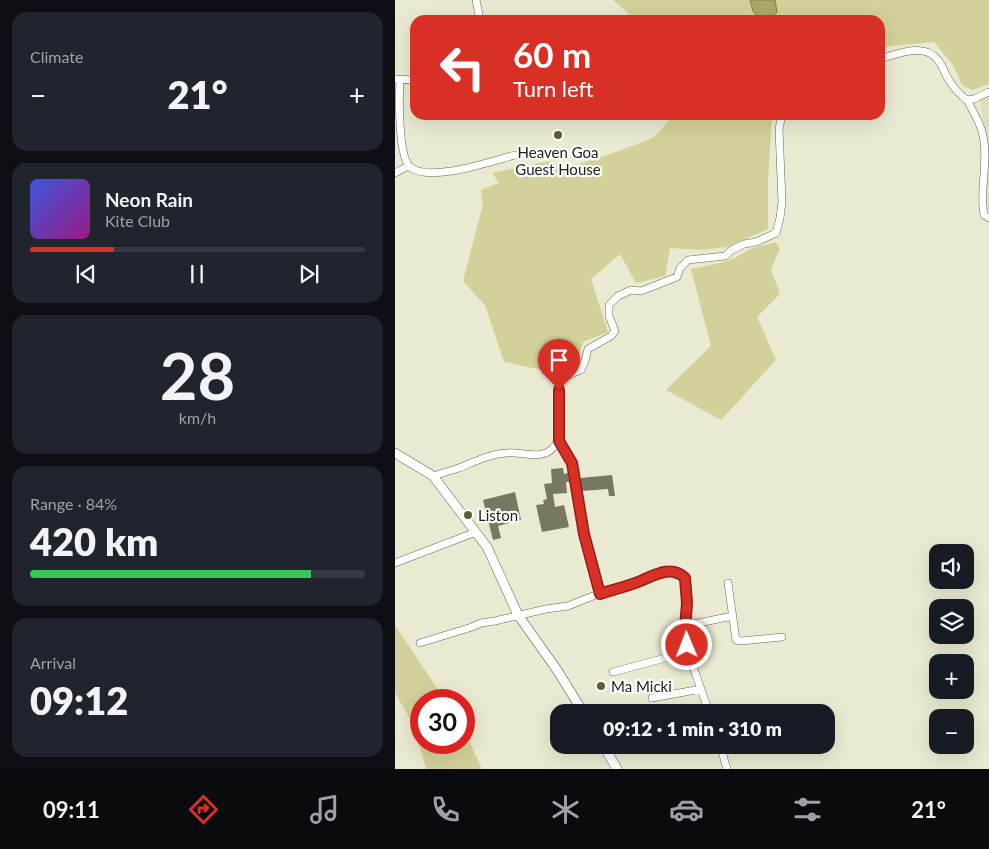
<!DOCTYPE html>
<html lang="en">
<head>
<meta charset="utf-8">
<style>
  body { margin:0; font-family:Lato,sans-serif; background:#20242c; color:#f1f3f6; height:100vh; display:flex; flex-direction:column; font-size:19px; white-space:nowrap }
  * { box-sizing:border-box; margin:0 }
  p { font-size:16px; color:#9ea1a6 }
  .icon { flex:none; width:28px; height:28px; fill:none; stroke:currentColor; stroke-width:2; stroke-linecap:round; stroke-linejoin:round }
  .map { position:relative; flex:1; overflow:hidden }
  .panel { display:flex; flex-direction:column; gap:12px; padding:12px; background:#0d0f14; width:395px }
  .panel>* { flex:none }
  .top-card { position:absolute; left:15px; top:15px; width:475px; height:105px; border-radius:15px; box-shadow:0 5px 20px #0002; background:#d93025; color:#fff; overflow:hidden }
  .buttons { position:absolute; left:534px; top:544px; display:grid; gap:10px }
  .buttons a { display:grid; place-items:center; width:45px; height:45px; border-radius:10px; background:#171b24; box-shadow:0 5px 20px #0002; font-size:25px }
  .speed { position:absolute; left:15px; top:689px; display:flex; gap:10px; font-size:25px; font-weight:700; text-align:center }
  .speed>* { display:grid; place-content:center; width:65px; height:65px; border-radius:50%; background:#171b24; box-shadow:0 5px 20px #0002; line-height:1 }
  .speed .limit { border:8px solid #d22; background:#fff; color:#111 }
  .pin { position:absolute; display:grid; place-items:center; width:42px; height:42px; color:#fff; margin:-51px -21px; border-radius:50% 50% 50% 0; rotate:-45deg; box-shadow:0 0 5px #0007 }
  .pin .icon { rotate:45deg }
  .me { position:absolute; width:55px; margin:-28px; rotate:359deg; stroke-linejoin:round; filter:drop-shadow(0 0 4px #0008) }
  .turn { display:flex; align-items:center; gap:18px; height:105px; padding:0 20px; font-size:22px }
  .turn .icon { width:65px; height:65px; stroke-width:2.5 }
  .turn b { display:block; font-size:35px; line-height:42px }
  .big { font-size:38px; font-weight:800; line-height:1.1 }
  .panel .card { flex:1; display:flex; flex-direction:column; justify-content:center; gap:8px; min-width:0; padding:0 18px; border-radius:15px; background:#20242c }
  .panel .dial { align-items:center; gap:0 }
  .dial b { font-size:65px; line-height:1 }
  .song { display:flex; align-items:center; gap:15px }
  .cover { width:60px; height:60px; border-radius:8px; background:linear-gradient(135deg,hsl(230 70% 55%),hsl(310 70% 35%)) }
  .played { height:5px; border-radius:2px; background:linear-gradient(90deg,#d93025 25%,#363941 25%) }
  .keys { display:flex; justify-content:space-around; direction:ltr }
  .heat { display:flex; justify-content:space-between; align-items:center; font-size:28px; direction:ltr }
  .charge { height:8px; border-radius:4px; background:linear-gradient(90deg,#34c759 84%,#363941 0) }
  .trip { position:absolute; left:155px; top:704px; width:285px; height:50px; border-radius:15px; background:#171b24; box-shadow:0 5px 20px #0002; font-weight:800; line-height:50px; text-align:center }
  .tab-bar { display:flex; height:80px; justify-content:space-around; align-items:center; background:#090b0e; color:#9ea1a6 }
  .tab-bar .icon { width:35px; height:35px }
  .tab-bar .current { color:#d93025 }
  .tab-bar b { font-size:22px; color:#f1f3f6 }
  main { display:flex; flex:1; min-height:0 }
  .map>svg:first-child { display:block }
</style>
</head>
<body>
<main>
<section class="panel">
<div class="card"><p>Climate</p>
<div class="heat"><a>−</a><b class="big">21°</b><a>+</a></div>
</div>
<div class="card">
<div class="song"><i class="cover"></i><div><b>Neon Rain</b><p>Kite Club</p></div></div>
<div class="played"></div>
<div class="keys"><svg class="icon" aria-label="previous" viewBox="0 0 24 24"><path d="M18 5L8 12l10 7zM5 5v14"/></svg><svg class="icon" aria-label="pause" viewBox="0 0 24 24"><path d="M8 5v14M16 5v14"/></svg><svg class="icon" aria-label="next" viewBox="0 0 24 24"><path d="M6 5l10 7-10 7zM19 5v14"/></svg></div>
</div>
<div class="card dial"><b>28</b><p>km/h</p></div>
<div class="card"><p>Range · 84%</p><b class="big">420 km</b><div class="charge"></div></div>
<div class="card"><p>Arrival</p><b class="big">09:12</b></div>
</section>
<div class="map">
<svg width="594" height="769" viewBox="0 0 594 769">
  <rect width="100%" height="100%" fill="#eae9d1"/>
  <path fill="#dfdebe" d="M 594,98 L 594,211 L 591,210 L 593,151 L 585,101 Z"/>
  <path fill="#d3d19a" d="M 218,0 L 594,0 L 594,84 L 577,90 L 567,85 L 558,65 L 539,42 L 495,46 L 485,49 L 485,20 L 391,20 L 363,18 L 359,20 L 236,20 L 232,12 Z
    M 279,115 L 377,115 L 373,182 L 373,229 L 333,247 L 306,250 L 275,248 L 270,276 L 241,283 L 225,254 L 196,279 L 213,332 L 188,342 L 182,363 L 156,372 L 109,362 L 90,305 L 68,281 L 88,204 L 86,190 L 104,183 L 97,173 L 153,161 L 167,169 L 207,157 L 258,138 Z
    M 380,242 L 385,248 L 376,270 L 385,294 L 362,317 L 381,360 L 326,420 L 271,390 L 316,346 L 296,269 L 325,263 L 340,258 L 355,249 Z
    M 0,625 L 50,700 L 26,700 L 26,742 L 69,742 L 69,729 L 87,769 L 31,769 L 19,726 L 0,693 Z"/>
  <path fill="#aba769" stroke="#827f51" d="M 355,0 L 380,0 L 382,12 L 377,19 L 363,18 L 358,11 Z"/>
  <path fill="#787761" d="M 168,468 L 169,474 L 173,473 L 174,482 L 171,482 L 172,493 L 158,494 L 160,507 L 169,505 L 174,527 L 147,532 L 141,505 L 149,504 L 148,500 L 152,499 L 149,484 L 157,483 L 156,469 Z
    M 217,475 L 220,496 L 214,496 L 213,489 L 187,491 L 185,478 Z
    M 120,492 L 126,520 L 103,526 L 106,538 L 98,540 L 88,500 Z"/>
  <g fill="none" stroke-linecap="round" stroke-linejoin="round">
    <defs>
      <path id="minor" d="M 81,0 L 85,20
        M 485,59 C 502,54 530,42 543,60 C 547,65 549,71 552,77 C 558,87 563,94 572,100 L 579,99 L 594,92
        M 0,79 L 20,80
        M 5,80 C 4,96 3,156 15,167 C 34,183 97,161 120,155
        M 572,100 C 578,112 586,123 588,136 C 594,162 584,189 589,215 L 594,218
        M 0,173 L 13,166
        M 164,441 L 177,463 L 189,534 L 205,594
        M 38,476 C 47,473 55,471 64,468 C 79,462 94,454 111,453 C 126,451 146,461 158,448 C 173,433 157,397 166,381 C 170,375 180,372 186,370 L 190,361 L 193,349 L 216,336 L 220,331 L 214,316 L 214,305 L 223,296 L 236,290 L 246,291 L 282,277 L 285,268 L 293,260 L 330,256 L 337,250 L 349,244 L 361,242 L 381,233 L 385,218 L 387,202 L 384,129 L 387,115
        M 0,563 L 81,532
        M 333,583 L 341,640 L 346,641 L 387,637
        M 291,623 L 304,623 L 337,616
        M 25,643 L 77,627 L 86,623 L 100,621 L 151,609 L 173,606 L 198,596 L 242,582 L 263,572 L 277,572 L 286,574 L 290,578 L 292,603 L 290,629 L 291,645 L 295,660 L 301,675 L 314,712
        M 218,672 L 293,652
        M 257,698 L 306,689
        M 325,745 L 332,769"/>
      <path id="tertiary" d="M 0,453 L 38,476 L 92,547 L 123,615 L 162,670 L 188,712
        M 208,745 L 222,769"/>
    </defs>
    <use href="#minor" stroke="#65644e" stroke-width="8"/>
    <use href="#tertiary" stroke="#65644e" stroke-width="10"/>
    <use href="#minor" stroke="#fff" stroke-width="7"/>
    <use href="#tertiary" stroke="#fff" stroke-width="9"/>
  </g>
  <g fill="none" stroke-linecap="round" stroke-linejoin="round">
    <defs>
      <path id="route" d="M 164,390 L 164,441 L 177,463 L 189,534 L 205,594 C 217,590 230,587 243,582 C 258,576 276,564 290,578 L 292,603 L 290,629 L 292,645"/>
    </defs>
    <use href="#route" stroke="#8d1f18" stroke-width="12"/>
    <use href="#route" stroke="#d93025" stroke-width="9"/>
  </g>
  <g fill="#635f2c" stroke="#fff" stroke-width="2">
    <circle cx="163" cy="135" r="5"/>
    <circle cx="73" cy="515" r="5"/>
    <circle cx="206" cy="686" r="5"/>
  </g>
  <g text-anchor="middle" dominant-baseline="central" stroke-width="4.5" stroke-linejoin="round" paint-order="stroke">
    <g font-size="15" fill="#222118" stroke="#fff" text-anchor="start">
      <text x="163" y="152" text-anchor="middle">Heaven Goa<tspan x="163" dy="17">Guest House</tspan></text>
      <text x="83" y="515">Liston</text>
      <text x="216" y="686">Ma Micki</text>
    </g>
  </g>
</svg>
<div class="buttons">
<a><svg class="icon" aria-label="sound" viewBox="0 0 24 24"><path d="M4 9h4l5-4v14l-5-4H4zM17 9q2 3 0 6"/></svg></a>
<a><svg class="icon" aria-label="layers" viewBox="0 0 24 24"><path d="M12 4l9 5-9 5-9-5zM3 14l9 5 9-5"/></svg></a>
<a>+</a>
<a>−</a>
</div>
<div class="speed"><div class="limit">30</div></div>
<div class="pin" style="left:164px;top:390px;background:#d93025"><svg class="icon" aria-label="arrive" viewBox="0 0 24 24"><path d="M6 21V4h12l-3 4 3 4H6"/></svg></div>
<svg class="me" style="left:292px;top:645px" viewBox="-20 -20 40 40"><circle r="17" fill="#d93025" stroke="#fff" stroke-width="3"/><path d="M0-11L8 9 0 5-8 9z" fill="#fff"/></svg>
<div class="trip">09:12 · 1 min · 310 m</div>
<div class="top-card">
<div class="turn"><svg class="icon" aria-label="left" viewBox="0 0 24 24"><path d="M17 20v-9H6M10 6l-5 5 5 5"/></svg><div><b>60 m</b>Turn left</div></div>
</div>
</div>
</main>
<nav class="tab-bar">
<b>09:11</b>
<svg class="icon current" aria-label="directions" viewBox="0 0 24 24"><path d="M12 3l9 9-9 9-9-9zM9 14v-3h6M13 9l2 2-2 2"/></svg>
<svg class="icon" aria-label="music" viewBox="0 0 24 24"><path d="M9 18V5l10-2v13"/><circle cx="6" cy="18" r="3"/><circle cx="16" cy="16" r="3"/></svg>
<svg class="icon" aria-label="phone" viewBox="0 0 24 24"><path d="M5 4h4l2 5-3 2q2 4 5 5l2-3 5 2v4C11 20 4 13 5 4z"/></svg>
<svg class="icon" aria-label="climate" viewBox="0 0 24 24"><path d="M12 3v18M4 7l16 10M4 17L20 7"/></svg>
<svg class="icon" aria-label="car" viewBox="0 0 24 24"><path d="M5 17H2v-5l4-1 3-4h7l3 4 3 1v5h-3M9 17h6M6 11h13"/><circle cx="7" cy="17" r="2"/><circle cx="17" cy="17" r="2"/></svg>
<svg class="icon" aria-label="filters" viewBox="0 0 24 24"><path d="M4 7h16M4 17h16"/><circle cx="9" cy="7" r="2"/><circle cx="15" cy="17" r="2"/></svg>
<b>21°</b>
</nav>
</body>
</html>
